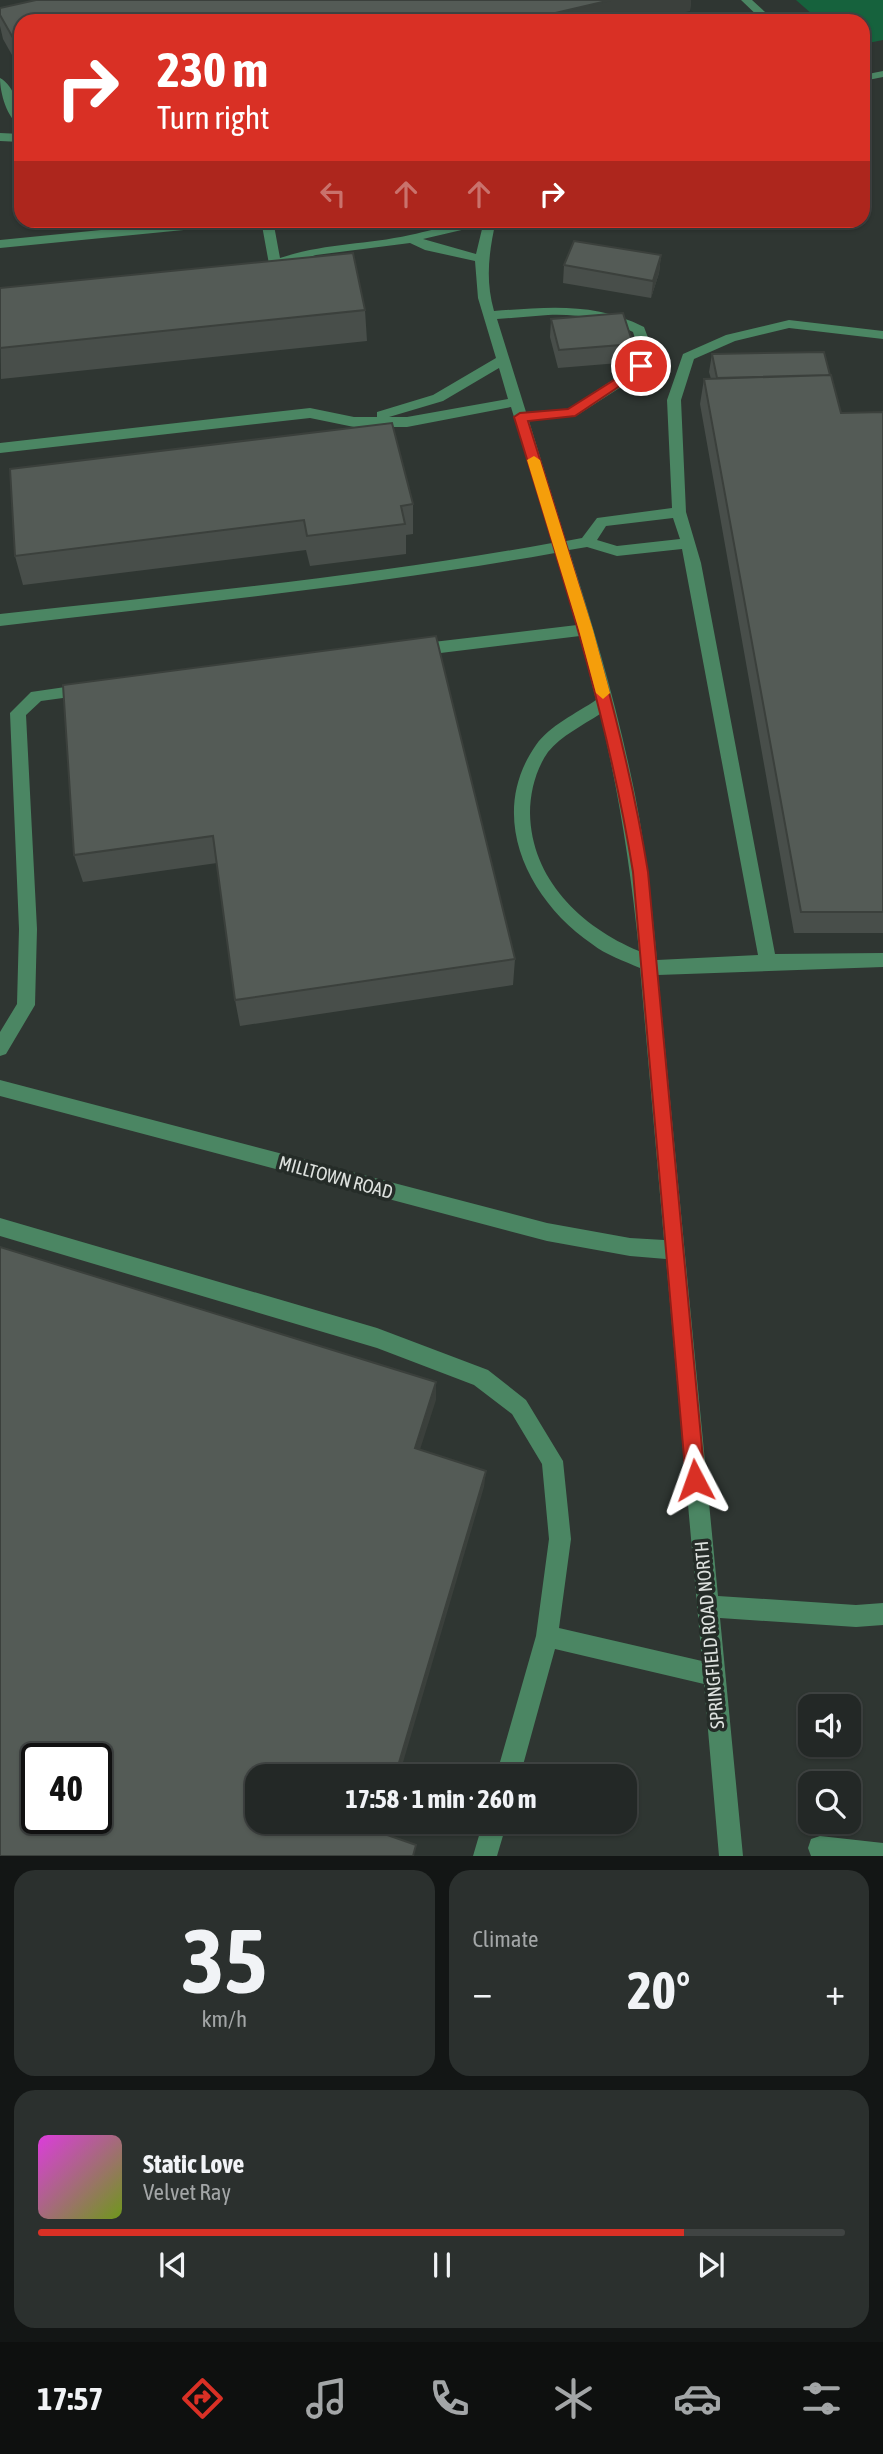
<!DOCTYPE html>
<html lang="en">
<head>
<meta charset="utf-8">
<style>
  body { margin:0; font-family:"Asap Condensed",sans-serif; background:#2b302e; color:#f1f3f6; height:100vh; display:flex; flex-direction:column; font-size:26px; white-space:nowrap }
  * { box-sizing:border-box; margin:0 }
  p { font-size:23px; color:#a3a6a7 }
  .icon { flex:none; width:38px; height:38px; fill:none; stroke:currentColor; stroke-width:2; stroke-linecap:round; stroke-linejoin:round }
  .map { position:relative; height:1856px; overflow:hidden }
  .panel { display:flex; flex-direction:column; gap:14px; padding:14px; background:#131615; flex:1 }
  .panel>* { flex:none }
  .hud { position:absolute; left:14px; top:14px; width:856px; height:214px; border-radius:21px; box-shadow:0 2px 5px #0004,0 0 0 2px #404443; background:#d93025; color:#fff; overflow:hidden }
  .controls { position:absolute; left:798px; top:1694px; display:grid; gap:14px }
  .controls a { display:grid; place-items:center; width:63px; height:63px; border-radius:14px; background:#232826; box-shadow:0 2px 5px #0004,0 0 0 2px #404443; font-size:35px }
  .speed { position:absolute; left:21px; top:1743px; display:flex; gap:14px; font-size:35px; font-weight:700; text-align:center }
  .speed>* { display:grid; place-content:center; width:91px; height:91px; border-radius:50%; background:#232826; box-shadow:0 2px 5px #0004,0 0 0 2px #404443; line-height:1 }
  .speed .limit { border:4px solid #111; border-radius:10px; background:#fff; color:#111 }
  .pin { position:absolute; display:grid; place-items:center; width:60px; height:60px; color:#fff; margin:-30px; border:4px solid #fff; border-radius:50%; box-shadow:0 2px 7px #0007 }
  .me { position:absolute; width:77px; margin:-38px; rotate:356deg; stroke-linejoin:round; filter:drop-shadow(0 0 5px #0008) }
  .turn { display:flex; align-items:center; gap:24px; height:147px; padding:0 28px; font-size:32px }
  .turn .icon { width:91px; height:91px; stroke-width:2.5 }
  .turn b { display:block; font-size:49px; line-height:60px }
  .lanes { display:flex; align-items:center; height:66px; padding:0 28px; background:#0003; justify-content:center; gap:35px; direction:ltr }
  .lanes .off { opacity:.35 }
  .big { font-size:52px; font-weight:700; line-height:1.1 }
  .panel .widget { flex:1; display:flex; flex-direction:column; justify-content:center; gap:10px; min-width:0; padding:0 24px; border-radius:21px; background:#2b302e }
  .panel .dial { align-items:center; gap:0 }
  .dial b { font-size:91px; line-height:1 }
  .song { display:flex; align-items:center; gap:21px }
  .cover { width:84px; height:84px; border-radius:10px; background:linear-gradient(135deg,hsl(300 70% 55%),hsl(80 70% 35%)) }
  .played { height:7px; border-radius:4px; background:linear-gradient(90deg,#d93025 80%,#404443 80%) }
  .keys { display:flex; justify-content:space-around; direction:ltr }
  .heat { display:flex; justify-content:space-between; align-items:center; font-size:38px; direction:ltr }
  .panel .tiles { flex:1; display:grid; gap:14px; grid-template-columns:1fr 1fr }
  .widget:last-child { grid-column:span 2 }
  .trip { position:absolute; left:245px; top:1764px; width:392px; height:70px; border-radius:21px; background:#232826; box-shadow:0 2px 5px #0004,0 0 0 2px #404443; font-weight:700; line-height:70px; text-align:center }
  .tab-bar { display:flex; height:112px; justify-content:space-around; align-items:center; background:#0e100f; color:#a3a6a7 }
  .tab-bar .icon { width:49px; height:49px }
  .tab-bar .selected { color:#d93025 }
  .tab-bar b { font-size:32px; color:#f1f3f6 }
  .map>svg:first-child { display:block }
</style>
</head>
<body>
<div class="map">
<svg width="883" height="1856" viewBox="0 0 883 1856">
  <rect width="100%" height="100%" fill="#2f3632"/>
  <path fill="#16623d" d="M 796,0 L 883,0 L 883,40 L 863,44 L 863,21 L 820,21 Z"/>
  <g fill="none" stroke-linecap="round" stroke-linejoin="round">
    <path fill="#4b8663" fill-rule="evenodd" d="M 741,0 L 752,0 L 775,21 L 763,21 Z
      M 883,71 L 883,77 L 863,81 L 863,75 Z
      M 0,78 C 14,85 21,110 21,126 C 7,119 0,93 0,78 Z
      M 0,133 L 21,134 L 21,142 L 0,141 Z
      M 202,220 L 251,220 L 245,224 L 0,248 L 0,240 Z
      M 261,220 L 273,220 L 280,258 C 325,243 365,245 410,235 C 444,228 459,220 496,220 C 489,252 485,279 494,311 C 548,307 595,302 644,327 L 654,354 L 646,369 L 635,378 L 576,416 L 529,421 L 566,541 L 582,538 L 597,518 L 672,508 L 667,400 L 683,354 L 726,335 L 789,320 L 883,331 L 883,339 L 789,328 L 735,341 L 694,359 L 681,400 L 686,512 L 701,563 L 775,954 L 883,953 L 883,967 L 658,975 L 718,1596 L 856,1605 L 883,1603 L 883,1625 L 856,1627 L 720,1618 L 743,1856 L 719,1856 L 704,1684 L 555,1649 L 520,1776 L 496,1776 L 536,1636 L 549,1539 L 542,1464 L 512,1414 L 474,1385 L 377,1348 L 0,1236 L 0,1218 L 377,1328 L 488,1370 L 526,1400 L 563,1461 L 571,1539 L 559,1628 L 702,1661 L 666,1259 L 630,1256 L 547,1241 L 0,1096 L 0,1080 L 547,1223 L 630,1238 L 664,1240 L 640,968 C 624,961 606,955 592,944 C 528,900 486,816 536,745 C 549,726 577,713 596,700 L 580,636 L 416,656 L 408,650 L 416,644 L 577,625 L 555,553 C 371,586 185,604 0,626 L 0,614 C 184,594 369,576 552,543 L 511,407 L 407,427 L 354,427 L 310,418 L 0,453 L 0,443 L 310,408 L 354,417 L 377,417 L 377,412 L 433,395 L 496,358 L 478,298 L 475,261 L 425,250 L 410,243 L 316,255 L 275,268 L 269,264 ZM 483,225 L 476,254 L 423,239 ZM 548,315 C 579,314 605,318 633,332 L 640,354 L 635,364 L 625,372 L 568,409 L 526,412 L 497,319 ZM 499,368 L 508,399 L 407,417 L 389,417 L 443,401 ZM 673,518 L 680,539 L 617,546 L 597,540 L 606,526 ZM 587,547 L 617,556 L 682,549 L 758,955 L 657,960 C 651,896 644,833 630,771 C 614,696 592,623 569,550 ZM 600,714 C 619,792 631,871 639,951 C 581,927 531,879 530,813 C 530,792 536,769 548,752 C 561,736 583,725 600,714 Z
      M 86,684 L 92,686 L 94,690 L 92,694 L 41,701 L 26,715 L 37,929 L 35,1005 L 6,1054 L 0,1056 L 0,1032 L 17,1004 L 19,929 L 10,713 L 31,692 Z
      M 483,1822 L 507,1822 L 497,1856 L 473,1856 Z
      M 820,1836 L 883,1843 L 883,1856 L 811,1856 L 808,1848 L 811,1839 Z"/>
  </g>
  <path fill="#484e4a" d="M 36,0 L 691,0 L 690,11 L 21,21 L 21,71 L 3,39 L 0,26 L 0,8 Z
    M 661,255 L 659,273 L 651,298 L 563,283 L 564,265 Z
    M 0,288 L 365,310 L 367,341 L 1,379 Z
    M 551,319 L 633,344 L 631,362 L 558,368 L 550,337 Z
    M 712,354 L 841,413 L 883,412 L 883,933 L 794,933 L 700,404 L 704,379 L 711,379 L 709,372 Z
    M 413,504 L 413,534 L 406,535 L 406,554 L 310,566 L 306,550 L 23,585 L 15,556 Z
    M 63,685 L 515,959 L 513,985 L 240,1026 L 235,1000 L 217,863 L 83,882 L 74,855 Z"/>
  <path fill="#3b403c" d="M 611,0 L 691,0 L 690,11 L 646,21 L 521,21 Z
    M 661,255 L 659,273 L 651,298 L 653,281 Z
    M 436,1382 L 436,1400 L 415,1465 L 415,1448 Z
    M 486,1471 L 484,1487 L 399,1776 L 395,1776 Z
    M 382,1822 L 386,1822 L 381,1839 L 379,1832 Z"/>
  <path fill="#545b56" stroke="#3b403c" stroke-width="2" fill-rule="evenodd" d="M 36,0 L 611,0 L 521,21 L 21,21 L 21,52 L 0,15 L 0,8 Z
    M 574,241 L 661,255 L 653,281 L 564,265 Z
    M 353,253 L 365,310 L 0,348 L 0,288 Z
    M 623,313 L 633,344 L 559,350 L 551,319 Z
    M 824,352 L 830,375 L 717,378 L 712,354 Z
    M 831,375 L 841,413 L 883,412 L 883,912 L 801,912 L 704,379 Z
    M 392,423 L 413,504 L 401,506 L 405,524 L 307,536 L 304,520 L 15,556 L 10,469 Z
    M 436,636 L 515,959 L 235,1000 L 213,836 L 74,855 L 63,685 Z
    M 0,1247 L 436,1382 L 415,1448 L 486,1471 L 395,1776 L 257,1776 L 257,1822 L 382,1822 L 379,1832 L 416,1845 L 413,1856 L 0,1856 ZM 37,1759 L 96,1759 L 96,1818 L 37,1818 Z"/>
  <path fill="#d93025" stroke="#8d1f18" stroke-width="2" d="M 641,363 L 647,366 L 645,369 L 575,416 L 528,421 C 574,569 623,718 648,872 L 705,1480 L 702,1487 L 695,1490 L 689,1487 L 686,1480 L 633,872 C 608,716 560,567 514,417 L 520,413 L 568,409 Z"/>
  <path fill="#f59e0b" d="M 534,456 L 540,460 L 593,630 L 610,693 L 603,699 L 596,693 L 579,630 L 527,460 Z"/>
  <g text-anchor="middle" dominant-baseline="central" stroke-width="7" stroke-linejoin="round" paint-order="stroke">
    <g font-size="19" fill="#dde1de" stroke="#252c28">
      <text transform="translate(336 1177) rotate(15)">MILLTOWN ROAD</text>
      <text transform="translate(709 1635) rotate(-95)">SPRINGFIELD ROAD NORTH</text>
    </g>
  </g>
</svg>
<div class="controls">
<a><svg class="icon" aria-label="sound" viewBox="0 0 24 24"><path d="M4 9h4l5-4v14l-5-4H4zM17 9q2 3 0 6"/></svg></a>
<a><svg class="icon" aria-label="search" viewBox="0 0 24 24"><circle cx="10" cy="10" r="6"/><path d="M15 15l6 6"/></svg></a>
</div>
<div class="speed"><div class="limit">40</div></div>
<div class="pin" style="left:641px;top:366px;background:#d93025"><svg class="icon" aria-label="arrive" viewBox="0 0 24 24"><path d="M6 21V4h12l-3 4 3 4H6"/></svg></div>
<svg class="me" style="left:695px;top:1480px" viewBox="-20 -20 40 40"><path d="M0-17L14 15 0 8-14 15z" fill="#d93025" stroke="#fff" stroke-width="4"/></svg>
<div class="trip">17:58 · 1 min · 260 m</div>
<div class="hud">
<div class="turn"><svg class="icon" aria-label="right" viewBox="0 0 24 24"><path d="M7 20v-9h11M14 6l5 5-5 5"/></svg><div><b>230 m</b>Turn right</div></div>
<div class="lanes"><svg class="icon off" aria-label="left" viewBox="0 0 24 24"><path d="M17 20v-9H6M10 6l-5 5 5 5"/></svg><svg class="icon off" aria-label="ahead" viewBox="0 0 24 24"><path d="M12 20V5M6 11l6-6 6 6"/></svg><svg class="icon off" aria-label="ahead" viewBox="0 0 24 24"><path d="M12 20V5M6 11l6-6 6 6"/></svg><svg class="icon" aria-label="right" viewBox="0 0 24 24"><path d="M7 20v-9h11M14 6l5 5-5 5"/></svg></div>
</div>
</div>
<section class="panel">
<div class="tiles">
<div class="widget dial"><b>35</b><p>km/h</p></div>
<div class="widget"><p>Climate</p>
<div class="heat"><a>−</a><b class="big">20°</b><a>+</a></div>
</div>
<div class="widget">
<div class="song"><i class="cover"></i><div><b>Static Love</b><p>Velvet Ray</p></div></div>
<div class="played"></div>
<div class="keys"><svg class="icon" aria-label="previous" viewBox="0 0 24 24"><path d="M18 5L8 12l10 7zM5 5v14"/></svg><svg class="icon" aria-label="pause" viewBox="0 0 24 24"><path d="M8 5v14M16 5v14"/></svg><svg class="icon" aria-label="next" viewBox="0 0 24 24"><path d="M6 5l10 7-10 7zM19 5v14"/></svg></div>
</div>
</div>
</section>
<nav class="tab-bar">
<b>17:57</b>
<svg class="icon selected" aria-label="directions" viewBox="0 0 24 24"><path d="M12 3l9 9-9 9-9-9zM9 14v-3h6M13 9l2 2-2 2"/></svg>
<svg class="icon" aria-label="music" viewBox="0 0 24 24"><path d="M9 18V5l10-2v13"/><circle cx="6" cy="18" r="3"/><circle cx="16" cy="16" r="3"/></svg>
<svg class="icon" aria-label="phone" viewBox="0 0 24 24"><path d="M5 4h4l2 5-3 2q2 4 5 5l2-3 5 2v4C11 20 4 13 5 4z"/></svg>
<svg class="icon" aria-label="climate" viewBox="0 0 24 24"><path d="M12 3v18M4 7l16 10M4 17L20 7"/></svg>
<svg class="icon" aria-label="car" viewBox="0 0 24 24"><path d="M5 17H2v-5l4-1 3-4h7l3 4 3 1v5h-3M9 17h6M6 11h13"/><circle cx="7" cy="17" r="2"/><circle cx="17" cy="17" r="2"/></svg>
<svg class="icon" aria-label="filters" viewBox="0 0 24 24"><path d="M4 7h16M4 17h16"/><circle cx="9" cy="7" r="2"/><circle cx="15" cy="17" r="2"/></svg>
</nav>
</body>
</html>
